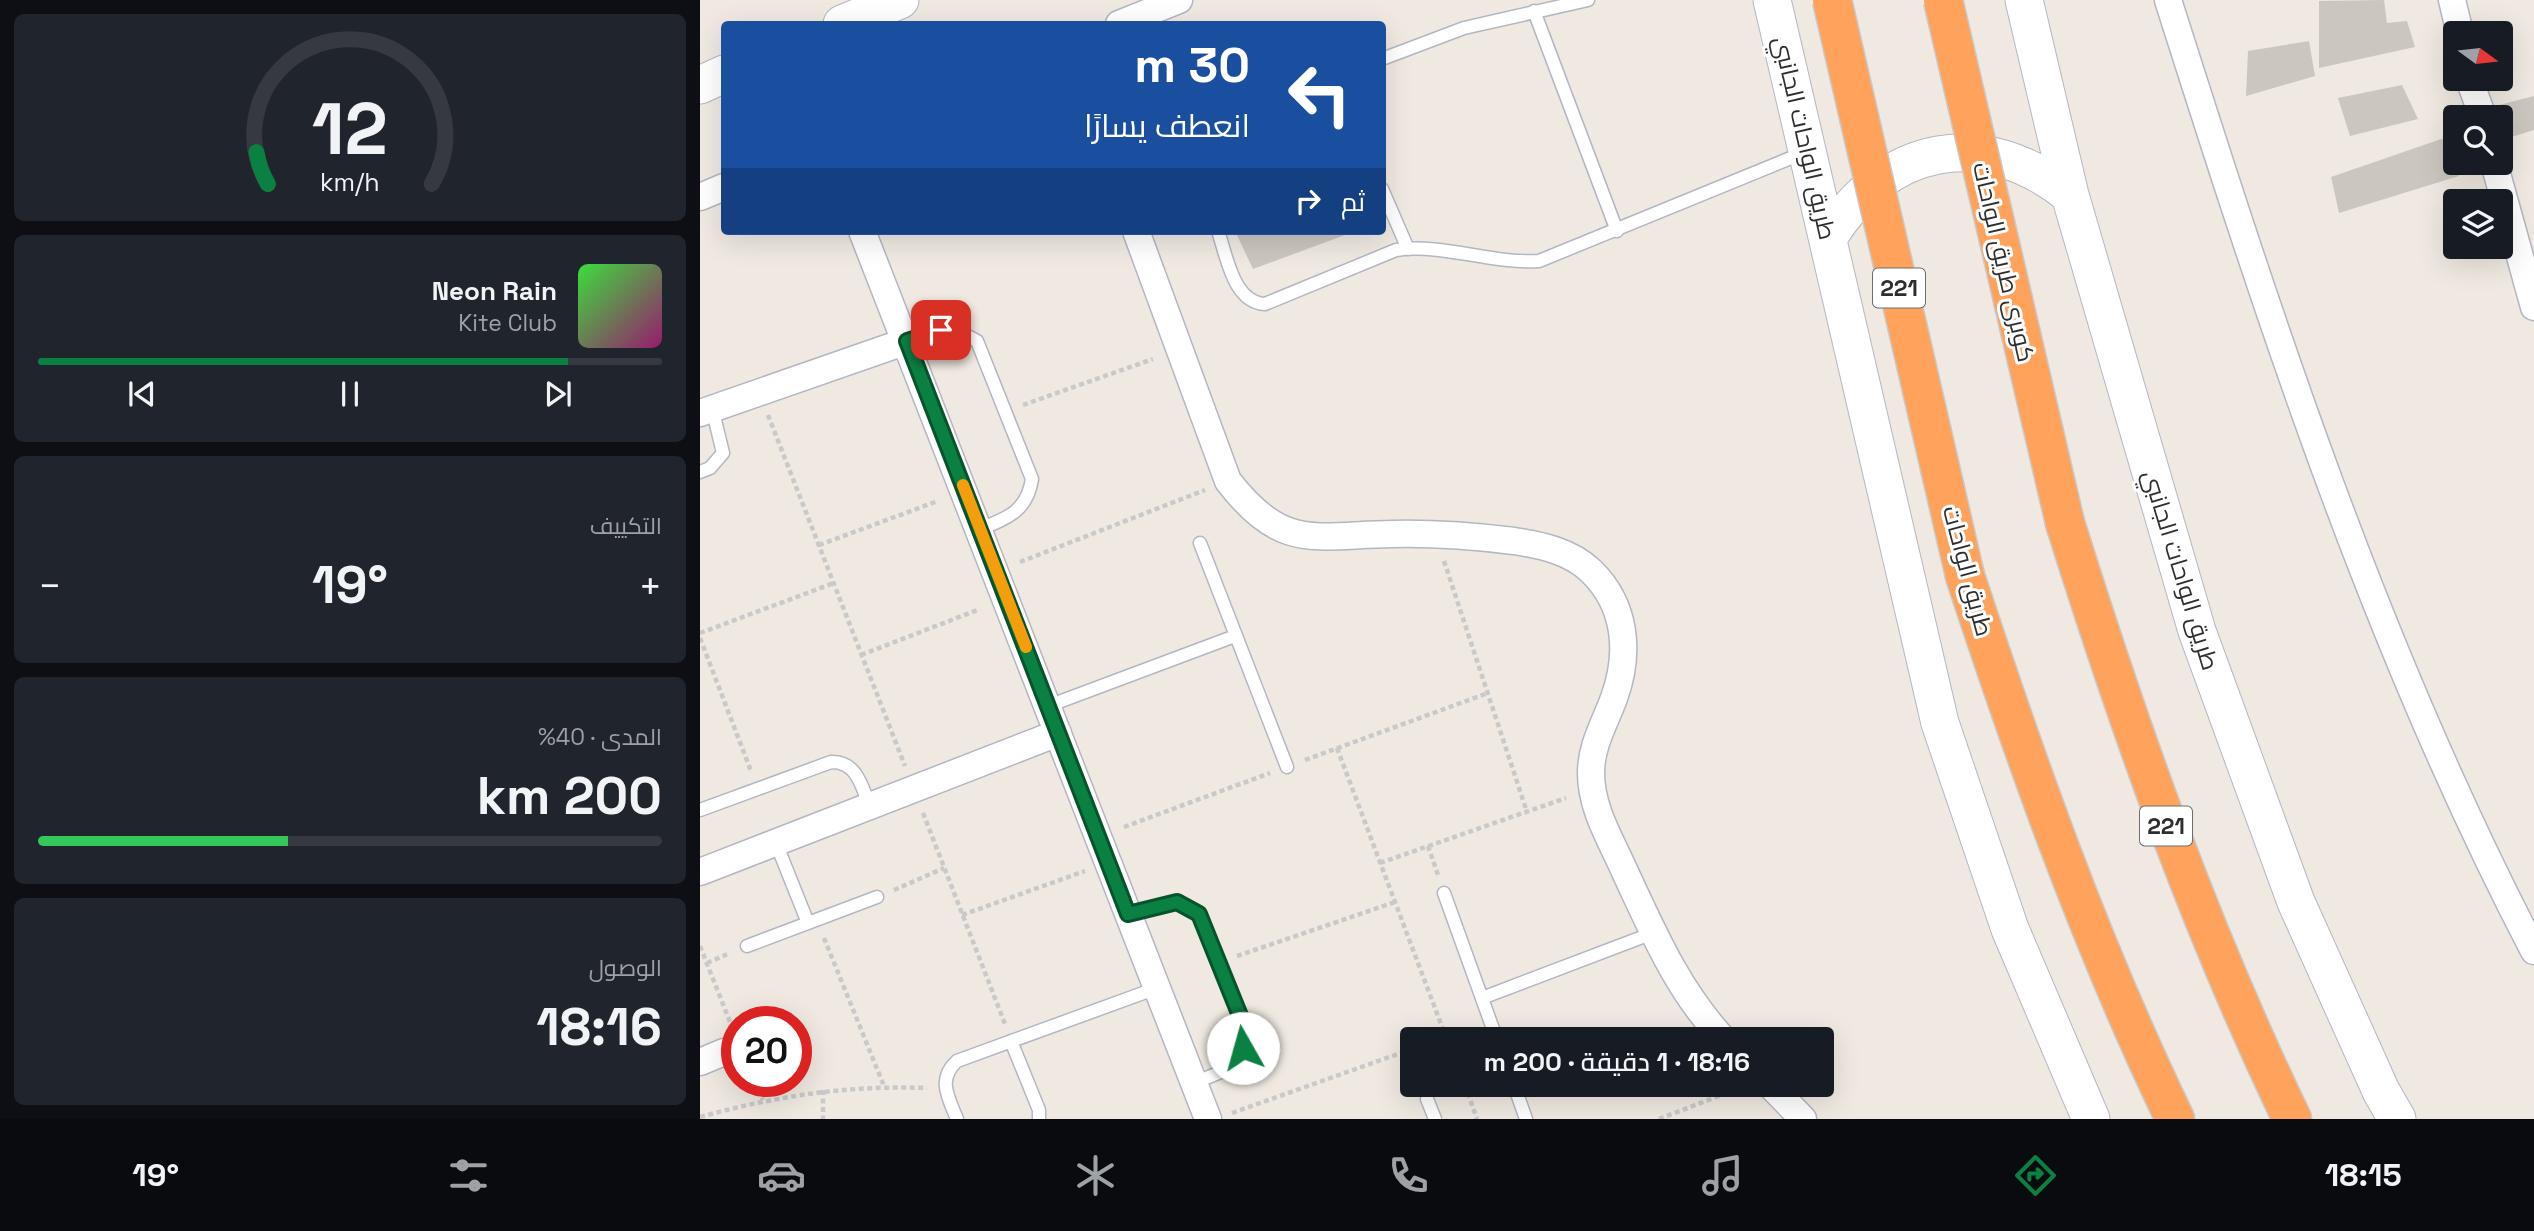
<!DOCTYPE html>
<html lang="ar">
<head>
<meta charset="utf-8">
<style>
  body { margin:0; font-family:"Space Grotesk",Cairo,sans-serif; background:#20242c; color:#f1f3f6; direction:rtl; height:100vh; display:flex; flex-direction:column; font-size:26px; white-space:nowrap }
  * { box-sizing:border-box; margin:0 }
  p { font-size:23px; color:#9ea1a6 }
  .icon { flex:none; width:38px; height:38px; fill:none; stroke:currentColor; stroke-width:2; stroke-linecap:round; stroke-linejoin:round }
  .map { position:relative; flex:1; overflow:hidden; direction:ltr }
  .drawer { display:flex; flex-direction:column; gap:14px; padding:14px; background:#0d0f14; width:700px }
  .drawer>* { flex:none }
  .top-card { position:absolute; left:21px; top:21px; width:665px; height:214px; border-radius:7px; box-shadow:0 7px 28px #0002; direction:rtl; background:#1a4fa0; color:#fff; overflow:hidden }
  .needle { width:46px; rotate:105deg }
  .fabs { position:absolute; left:1743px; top:21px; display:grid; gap:14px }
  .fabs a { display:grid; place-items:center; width:70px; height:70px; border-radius:7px; background:#171b24; box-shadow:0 7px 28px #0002; font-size:35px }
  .speed { position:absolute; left:21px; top:1006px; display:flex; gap:14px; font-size:35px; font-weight:700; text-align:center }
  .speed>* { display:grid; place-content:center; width:91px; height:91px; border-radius:50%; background:#171b24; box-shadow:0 7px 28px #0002; line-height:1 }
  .speed .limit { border:10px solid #d22; background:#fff; color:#111 }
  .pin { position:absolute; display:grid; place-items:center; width:60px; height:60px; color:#fff; margin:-30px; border-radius:14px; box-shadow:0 4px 10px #0006 }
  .me { position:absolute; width:77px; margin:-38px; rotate:353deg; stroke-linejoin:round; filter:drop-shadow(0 0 5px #0008) }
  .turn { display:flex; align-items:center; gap:24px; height:147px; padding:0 21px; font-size:32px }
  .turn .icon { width:91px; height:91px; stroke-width:2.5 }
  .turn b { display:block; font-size:49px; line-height:60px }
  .then { display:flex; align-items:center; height:66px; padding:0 21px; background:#0003; gap:14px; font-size:26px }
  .big { font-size:52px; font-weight:600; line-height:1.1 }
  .drawer .widget { flex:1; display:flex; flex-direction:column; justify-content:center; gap:10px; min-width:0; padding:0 24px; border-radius:10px; background:#20242c }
  .drawer .dial { align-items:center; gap:0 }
  .dial svg { height:182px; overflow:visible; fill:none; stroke:#363941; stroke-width:7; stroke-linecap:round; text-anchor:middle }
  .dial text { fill:#f1f3f6; stroke:none }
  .song { display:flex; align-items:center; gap:21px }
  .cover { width:84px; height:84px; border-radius:10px; background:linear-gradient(135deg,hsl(120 70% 55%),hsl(320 70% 35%)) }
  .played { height:7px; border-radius:4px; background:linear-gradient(90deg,#0b8043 85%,#363941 85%) }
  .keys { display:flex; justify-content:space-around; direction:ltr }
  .heat { display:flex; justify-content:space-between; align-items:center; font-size:38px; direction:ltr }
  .charge { height:10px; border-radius:5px; background:linear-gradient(90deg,#34c759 40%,#363941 0) }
  .trip { position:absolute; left:700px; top:1027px; width:434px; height:70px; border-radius:7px; background:#171b24; box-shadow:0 7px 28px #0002; font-weight:600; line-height:70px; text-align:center; direction:rtl }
  .dock { display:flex; height:112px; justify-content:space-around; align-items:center; background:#090b0e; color:#9ea1a6 }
  .dock .icon { width:49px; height:49px }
  .dock .on { color:#0b8043 }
  .dock b { font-size:32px; color:#f1f3f6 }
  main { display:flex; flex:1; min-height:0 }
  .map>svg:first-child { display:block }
</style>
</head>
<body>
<main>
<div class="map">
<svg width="1834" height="1119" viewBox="0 0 1834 1119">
  <rect width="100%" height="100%" fill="#efe9e1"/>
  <path fill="#cbc7bf" d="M 1684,0 L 1687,23 L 1707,21 L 1715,47 L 1619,68 L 1619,1 Z
    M 1609,41 L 1615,76 L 1546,96 L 1548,51 Z
    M 1702,85 L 1718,119 L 1650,136 L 1638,98 Z
    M 1834,96 L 1834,130 L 1805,139 L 1799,105 Z
    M 1750,136 L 1759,176 L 1639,213 L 1631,177 Z
    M 535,231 L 656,231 L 553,269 Z"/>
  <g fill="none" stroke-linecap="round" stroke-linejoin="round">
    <defs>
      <path id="lane" d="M 834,11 L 917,231
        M 682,59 L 764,28 L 888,0
        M 682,189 L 708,249
        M 518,231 C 527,257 533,302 565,304 L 696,250 C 743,243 791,264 839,261 L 1103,153
        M 207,341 L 254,329 L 277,341 L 332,479 C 327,511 308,518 280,529
        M 0,472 L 10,468 L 23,453 L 12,408
        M 500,543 L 587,767
        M 348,706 L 535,636
        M 0,810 L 131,762 C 157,761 162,787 170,807
        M 76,843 L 108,923
        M 744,893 L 797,1040
        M 428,914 L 477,902 L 499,913 L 547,1033 L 539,1058 L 528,1069 L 494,1083
        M 47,946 L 177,897
        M 782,998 L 953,933
        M 311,1041 L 339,1110 L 339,1119
        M 814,1085 L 826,1119
        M 727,1099 L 735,1119
        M 257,1119 C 248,1097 237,1079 257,1061 L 457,988"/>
      <path id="street" d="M 1468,0 C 1571,324 1676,649 1834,951
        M 1752,0 L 1760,33
        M 419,24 L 479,0
        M 1769,79 L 1783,117
        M 1794,163 L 1834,307
        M 0,197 L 24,187
        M 162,231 L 508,1119
        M 436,231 L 528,481 C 583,552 614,535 692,534 C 733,533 773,536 814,541 C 841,545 870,551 891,571 C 927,606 930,654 914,698 C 905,723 891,745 891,773 C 891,809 911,840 925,872 C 953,932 978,991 1024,1040
        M 0,413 L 207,341
        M 0,872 L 358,733
        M 0,1062 L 24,1052
        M 1070,1085 L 1103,1119"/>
      <path id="secondary" d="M 1072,0 L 1240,723 L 1310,929 L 1391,1119
        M 1324,0 L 1370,195 L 1497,631 L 1596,902 L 1681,1091 L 1697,1119
        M 142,24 L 200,0
        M 0,85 L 24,74
        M 1128,238 C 1186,144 1283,125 1370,195"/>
      <path id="highway" d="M 1365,523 C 1429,727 1499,926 1592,1119
        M 1265,576 C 1326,761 1390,943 1475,1119"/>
    </defs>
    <use href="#lane" stroke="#b4b7c1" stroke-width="15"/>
    <use href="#street" stroke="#b4b7c1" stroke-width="29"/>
    <use href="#secondary" stroke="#b4b7c1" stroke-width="39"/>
    <use href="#highway" stroke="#c9c9c9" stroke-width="41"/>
    <path stroke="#c9c9c9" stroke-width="4.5" stroke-dasharray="5 3.5" stroke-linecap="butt" d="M 323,405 L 453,359
      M 68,415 L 205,766
      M 119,545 L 238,501
      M 744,561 L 827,812
      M 320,562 L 505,490
      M 0,633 L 134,583
      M 0,638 L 51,771
      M 161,655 L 280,609
      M 637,748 L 747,1040
      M 605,760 L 788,693
      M 223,813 L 305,1024
      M 424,827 L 570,773
      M 728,846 L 738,875
      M 680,863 L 866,798
      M 194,890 L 244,868
      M 262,915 L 385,871
      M 124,938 L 184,1086
      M 0,946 L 32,1027
      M 537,956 L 695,902
      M 7,963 L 30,953
      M 738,1040 L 746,1037
      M 55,1082 L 63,1100
      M 765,1085 L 777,1119
      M 123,1090 L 123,1119
      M 532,1113 L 712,1049
      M 0,1117 C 76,1096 148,1085 227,1088
      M 959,1119 L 1042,1087"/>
    <use href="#lane" stroke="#fff" stroke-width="12"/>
    <use href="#street" stroke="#fff" stroke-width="26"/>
    <use href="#secondary" stroke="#fff" stroke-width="37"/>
    <use href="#highway" stroke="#ffa35c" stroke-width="38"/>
    <defs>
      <path id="highway-bridge" d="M 1132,0 L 1265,576
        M 1243,0 L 1365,523"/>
    </defs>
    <use href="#highway-bridge" stroke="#c9c9c9" stroke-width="41" stroke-linecap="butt"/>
    <use href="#highway-bridge" stroke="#ffa35c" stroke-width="38"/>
  </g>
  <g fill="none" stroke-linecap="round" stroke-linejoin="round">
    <defs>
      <path id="route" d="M 241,330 L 207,341 L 428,914 L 477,902 L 499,914 L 547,1033 L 543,1048"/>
    </defs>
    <use href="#route" stroke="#07532c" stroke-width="18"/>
    <use href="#route" stroke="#0b8043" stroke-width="12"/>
    <path stroke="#f59e0b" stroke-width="12" d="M 263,485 L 326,647"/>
  </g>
  <g text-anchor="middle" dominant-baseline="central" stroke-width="6" stroke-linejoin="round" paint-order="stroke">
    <g fill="#fff" stroke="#6d6d6d" stroke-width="2">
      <rect x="1173" y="268.5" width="52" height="39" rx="5"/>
      <rect x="1440" y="806.5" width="52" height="39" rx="5"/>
    </g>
    <g font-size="23" font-weight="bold" fill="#2e2e2e">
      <text x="1199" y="288">221</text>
      <text x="1466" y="826">221</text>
    </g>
    <g font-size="24" fill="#2e2e2e" stroke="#fff">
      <text transform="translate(1105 138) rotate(77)">طريق الواحات الجانبي</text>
      <text transform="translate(1304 262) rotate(77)">كوبرى طريق الواحات</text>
      <text transform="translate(1481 570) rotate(73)">طريق الواحات الجانبي</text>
      <text transform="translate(1268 571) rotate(75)">طريق الواحات</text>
    </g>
  </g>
</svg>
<div class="fabs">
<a><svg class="needle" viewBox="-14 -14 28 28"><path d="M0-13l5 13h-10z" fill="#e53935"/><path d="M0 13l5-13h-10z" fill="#9ea1a6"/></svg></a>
<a><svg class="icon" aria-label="search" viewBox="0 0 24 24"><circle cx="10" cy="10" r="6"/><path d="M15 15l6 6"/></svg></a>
<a><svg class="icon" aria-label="layers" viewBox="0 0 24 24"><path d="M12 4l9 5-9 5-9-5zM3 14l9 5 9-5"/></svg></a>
</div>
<div class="speed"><div class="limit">20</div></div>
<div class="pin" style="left:241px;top:330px;background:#d93025"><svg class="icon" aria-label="arrive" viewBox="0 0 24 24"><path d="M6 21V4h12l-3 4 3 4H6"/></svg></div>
<svg class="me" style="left:543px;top:1048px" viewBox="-20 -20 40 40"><circle r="19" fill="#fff"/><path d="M0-13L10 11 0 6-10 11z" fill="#0b8043"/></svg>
<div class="trip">18:16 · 1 دقيقة · 200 m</div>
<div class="top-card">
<div class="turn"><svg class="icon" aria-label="left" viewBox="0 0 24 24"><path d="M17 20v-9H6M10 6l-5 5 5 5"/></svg><div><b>30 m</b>انعطف يسارًا</div></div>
<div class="then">ثم<svg class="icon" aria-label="right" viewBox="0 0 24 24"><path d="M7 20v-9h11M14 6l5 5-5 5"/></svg></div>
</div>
</div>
<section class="drawer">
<div class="widget dial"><svg viewBox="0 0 100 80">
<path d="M14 69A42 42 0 1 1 86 69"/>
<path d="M14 69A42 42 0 0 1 9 55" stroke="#0b8043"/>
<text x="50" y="56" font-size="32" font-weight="700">12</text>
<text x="50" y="72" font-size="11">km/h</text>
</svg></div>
<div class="widget">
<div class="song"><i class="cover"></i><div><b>Neon Rain</b><p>Kite Club</p></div></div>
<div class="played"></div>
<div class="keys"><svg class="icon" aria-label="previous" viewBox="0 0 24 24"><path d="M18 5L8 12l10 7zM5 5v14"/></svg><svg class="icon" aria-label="pause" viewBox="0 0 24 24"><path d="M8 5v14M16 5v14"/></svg><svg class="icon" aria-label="next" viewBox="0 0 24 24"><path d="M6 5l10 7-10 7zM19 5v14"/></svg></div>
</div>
<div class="widget"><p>التكييف</p>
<div class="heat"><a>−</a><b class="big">19°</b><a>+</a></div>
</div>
<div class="widget"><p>المدى · 40%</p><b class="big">200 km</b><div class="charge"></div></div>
<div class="widget"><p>الوصول</p><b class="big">18:16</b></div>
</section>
</main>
<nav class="dock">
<b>18:15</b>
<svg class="icon on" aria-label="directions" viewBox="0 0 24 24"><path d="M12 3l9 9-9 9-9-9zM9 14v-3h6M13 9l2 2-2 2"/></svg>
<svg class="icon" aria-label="music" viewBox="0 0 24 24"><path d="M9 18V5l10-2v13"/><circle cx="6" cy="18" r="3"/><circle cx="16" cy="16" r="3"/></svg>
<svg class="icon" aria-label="phone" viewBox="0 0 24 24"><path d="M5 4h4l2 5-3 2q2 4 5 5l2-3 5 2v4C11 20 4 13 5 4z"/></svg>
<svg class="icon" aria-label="climate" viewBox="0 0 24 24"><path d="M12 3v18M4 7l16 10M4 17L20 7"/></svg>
<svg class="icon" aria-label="car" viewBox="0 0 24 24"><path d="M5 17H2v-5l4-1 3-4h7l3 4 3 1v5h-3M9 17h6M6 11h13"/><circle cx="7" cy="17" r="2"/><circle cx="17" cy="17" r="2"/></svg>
<svg class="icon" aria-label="filters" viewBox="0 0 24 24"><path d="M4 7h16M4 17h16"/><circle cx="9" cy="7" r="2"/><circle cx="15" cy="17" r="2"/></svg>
<b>19°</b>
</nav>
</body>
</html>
